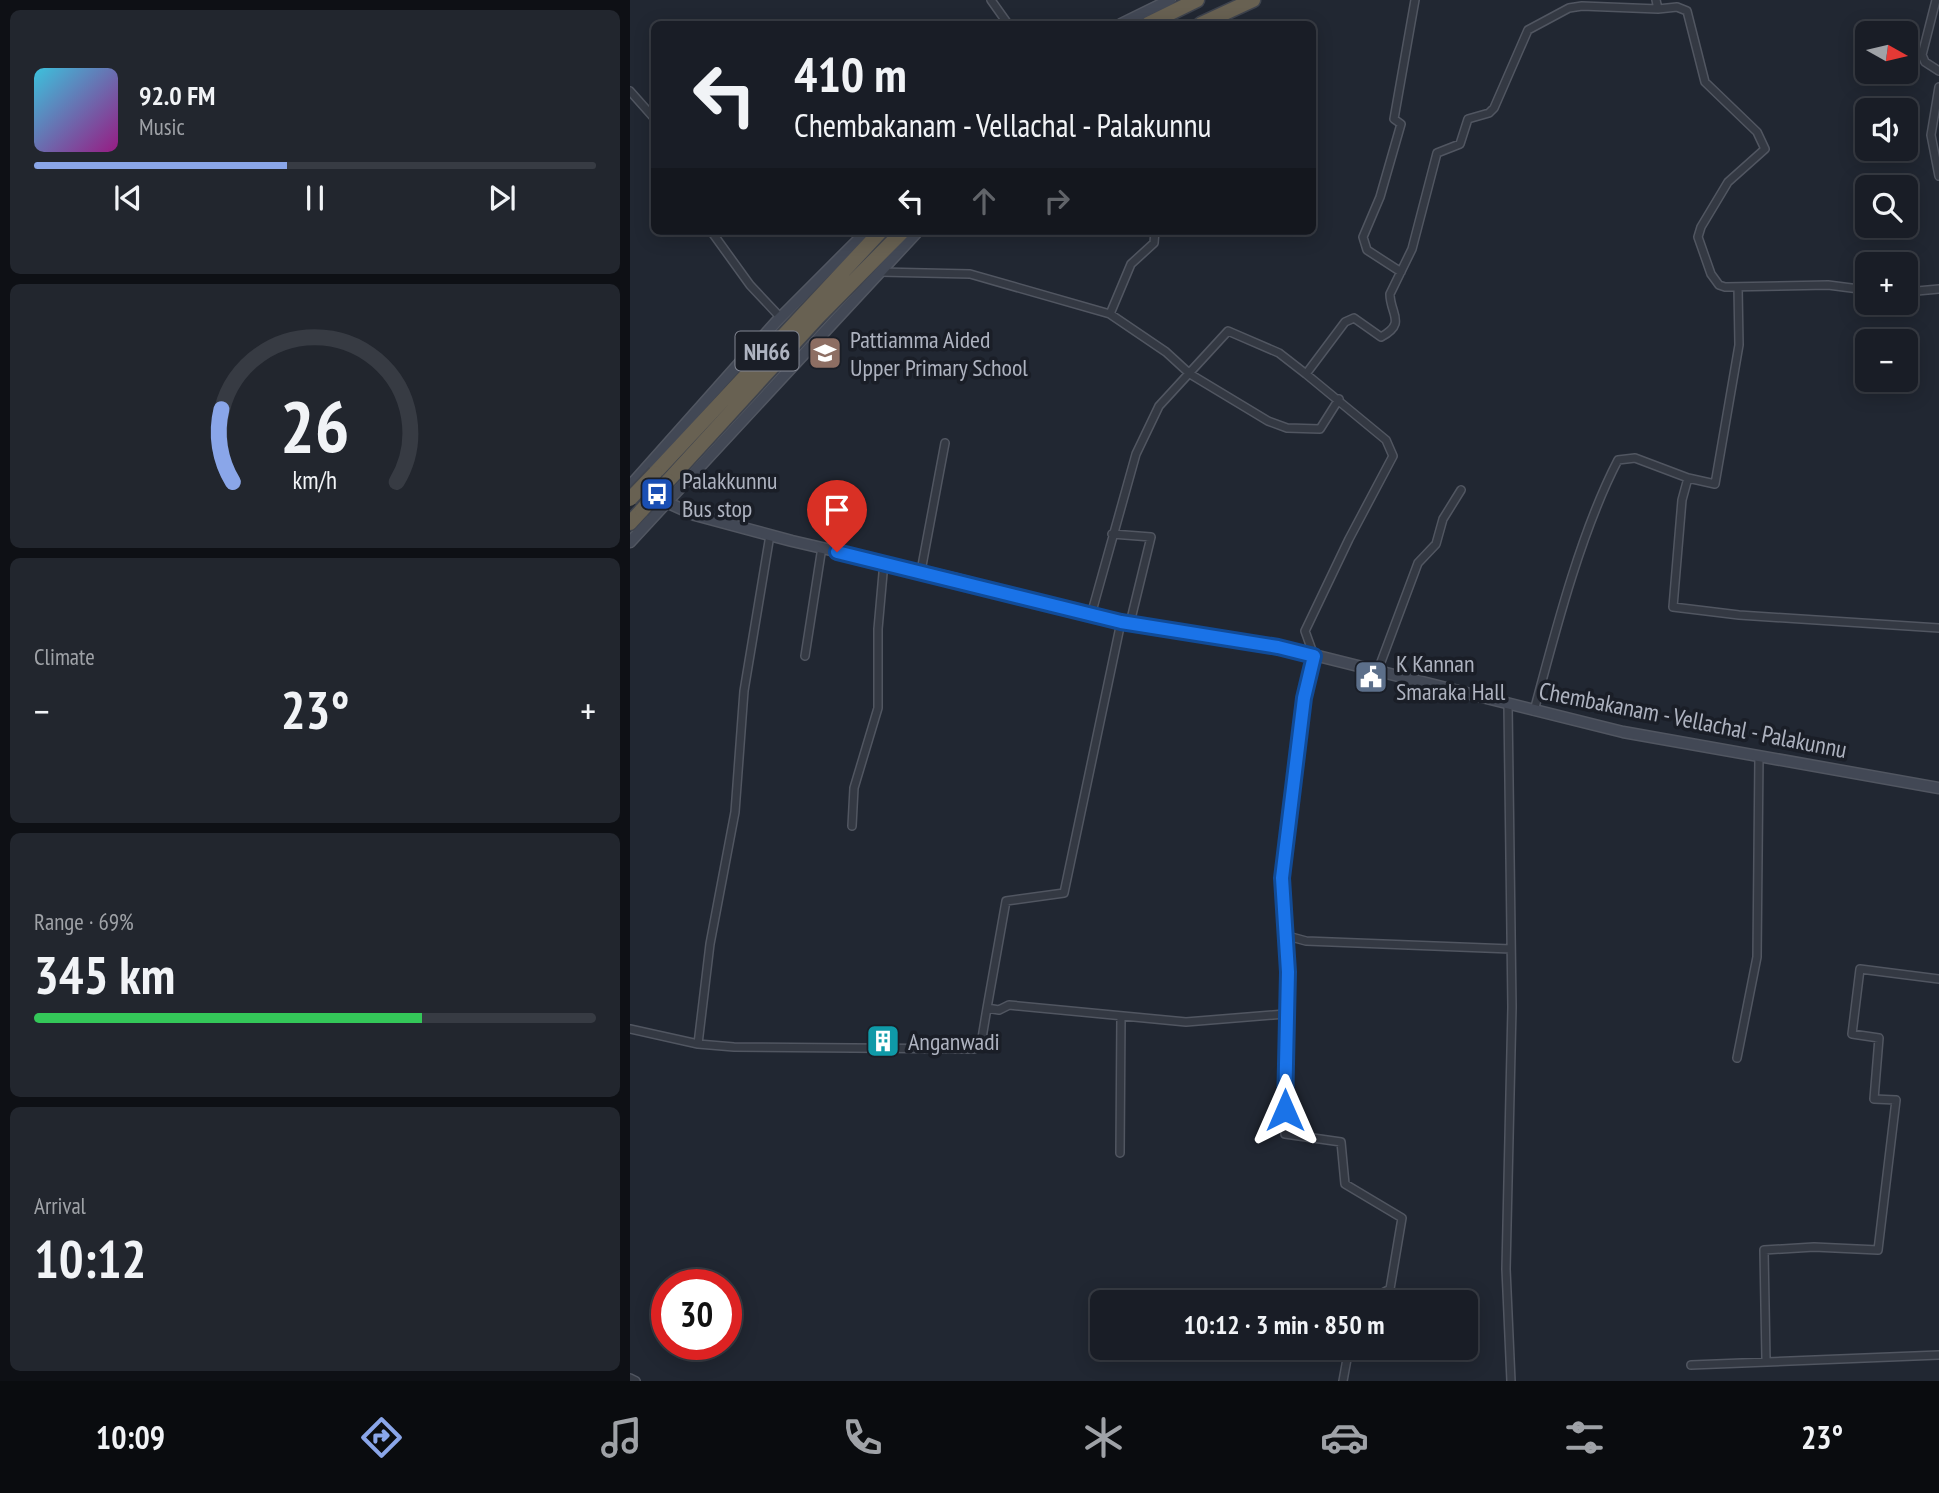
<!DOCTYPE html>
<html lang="en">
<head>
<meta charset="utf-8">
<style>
  body { margin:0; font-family:"PT Sans Narrow",sans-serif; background:#22262e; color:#f1f3f6; height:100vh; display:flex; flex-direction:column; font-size:26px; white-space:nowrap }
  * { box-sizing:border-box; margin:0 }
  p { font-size:23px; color:#9fa2a7 }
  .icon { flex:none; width:38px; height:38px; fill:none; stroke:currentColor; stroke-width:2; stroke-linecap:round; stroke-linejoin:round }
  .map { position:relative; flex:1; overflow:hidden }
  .details { display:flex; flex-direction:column; gap:10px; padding:10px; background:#0e1015; width:630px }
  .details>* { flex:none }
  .top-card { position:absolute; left:21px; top:21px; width:665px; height:214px; border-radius:10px; box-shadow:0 4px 18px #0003,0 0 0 2px #373b43; background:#191d26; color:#f1f3f6; overflow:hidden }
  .needle { width:46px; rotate:98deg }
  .controls { position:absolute; left:1225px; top:21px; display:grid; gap:14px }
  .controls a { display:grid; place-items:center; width:63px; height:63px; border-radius:10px; background:#191d26; box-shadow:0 4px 18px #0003,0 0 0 2px #373b43; font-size:35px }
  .speed { position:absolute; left:21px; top:1269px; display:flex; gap:14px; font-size:35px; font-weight:700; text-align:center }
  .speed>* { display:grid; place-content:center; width:91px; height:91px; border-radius:50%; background:#191d26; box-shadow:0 4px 18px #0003,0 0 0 2px #373b43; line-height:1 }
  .speed .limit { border:10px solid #d22; background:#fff; color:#111 }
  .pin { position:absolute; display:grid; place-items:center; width:60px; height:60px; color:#fff; margin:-72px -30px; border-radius:50% 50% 50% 0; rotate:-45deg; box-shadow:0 0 7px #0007 }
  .pin .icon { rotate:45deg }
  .me { position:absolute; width:77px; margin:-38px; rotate:0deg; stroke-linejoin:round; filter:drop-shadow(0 0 5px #0008) }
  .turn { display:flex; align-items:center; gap:24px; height:147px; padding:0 28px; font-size:32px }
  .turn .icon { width:91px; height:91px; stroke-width:2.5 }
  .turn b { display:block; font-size:49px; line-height:60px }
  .lanes { display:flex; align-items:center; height:66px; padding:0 28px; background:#0003; justify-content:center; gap:35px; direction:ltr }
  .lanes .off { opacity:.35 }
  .big { font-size:52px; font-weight:800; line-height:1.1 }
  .details .tile { flex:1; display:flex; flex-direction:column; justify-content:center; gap:10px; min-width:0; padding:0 24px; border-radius:10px; background:#22262e }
  .details .dial { align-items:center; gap:0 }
  .dial svg { height:182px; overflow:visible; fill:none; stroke:#373b43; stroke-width:7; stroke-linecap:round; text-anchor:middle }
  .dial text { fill:#f1f3f6; stroke:none }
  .song { display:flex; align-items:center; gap:21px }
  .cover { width:84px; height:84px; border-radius:10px; background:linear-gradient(135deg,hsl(190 70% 55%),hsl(310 70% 35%)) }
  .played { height:7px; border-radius:4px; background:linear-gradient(90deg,#8aa6e9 45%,#373b43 45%) }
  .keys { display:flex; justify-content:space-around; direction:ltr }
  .heat { display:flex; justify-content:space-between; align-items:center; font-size:38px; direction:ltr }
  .charge { height:10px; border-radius:5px; background:linear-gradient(90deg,#34c759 69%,#373b43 0) }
  .trip { position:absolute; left:460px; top:1290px; width:388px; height:70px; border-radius:10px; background:#191d26; box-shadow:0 4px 18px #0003,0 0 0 2px #373b43; font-weight:800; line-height:70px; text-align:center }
  .tab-bar { display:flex; height:112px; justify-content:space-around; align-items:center; background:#0a0c0f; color:#9fa2a7 }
  .tab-bar .icon { width:49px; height:49px }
  .tab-bar .selected { color:#8aa6e9 }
  .tab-bar b { font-size:32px; color:#f1f3f6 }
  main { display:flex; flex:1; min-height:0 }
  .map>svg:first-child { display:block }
</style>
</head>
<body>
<main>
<section class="details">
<div class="tile">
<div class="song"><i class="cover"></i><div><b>92.0 FM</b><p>Music</p></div></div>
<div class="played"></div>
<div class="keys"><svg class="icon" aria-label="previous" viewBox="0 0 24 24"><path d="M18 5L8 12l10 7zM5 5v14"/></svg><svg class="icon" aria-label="pause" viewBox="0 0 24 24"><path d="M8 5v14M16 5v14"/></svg><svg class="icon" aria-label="next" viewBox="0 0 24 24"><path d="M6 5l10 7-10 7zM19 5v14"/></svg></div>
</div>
<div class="tile dial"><svg viewBox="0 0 100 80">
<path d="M14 69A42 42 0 1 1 86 69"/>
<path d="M14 69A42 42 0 0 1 9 37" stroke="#8aa6e9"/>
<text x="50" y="56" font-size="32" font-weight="700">26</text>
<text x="50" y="72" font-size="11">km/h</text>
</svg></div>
<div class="tile"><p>Climate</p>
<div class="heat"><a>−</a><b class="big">23°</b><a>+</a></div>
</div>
<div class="tile"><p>Range · 69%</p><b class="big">345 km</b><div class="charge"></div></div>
<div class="tile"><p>Arrival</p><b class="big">10:12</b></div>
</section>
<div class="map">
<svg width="1309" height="1381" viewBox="0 0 1309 1381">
  <rect width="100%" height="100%" fill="#212732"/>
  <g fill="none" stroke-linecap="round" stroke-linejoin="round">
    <defs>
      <path id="street" d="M 361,0 L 378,24
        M 1026,0 L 1028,9 L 1047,7 L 1057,11 L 1075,82 L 1127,132 L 1135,149 L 1098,182 L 1071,227 L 1068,237 L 1081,274 L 1089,285 L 1095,287 L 1198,285 L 1237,290
        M 1306,0 L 1292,55 L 1295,62 L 1309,71
        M 1309,87 L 1301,135 L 1309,176
        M 0,91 L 24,118
        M 81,231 L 120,285 L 151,318
        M 250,272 L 340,274 L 480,314 L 536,352 L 560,374 L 638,421 L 657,428 L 690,429 L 709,399
        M 771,272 L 737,250 L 733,237 L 750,197 L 771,124 L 764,119 L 785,0
        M 1108,287 L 1109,345 L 1085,484 L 1058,478 L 1052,500 L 1043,607 L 1109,615 L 1309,628
        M 1276,292 L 1309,289
        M 480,314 L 501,264 L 524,243 L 525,231
        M 482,534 L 521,537 L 500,623
        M 291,571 L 315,443
        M 461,615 L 506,454 L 529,406 L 598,331 L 649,353 L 676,374 L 715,322 L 724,318 L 751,337 C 777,323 760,314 760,294 L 782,249 L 807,153 L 830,144 L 838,119 L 859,113 L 864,108 L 898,30 L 939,8 L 952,6 L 1028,9
        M 175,656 L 192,547
        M 748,670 L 788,563 L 806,544 L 813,519 L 831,490
        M 878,705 L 882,1007 L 876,1269 L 881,1381
        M 904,711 C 925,632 951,531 988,460 L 1005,458 L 1058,478
        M 222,826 L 224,788 L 248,708 L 248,629 L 254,562
        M 654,935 L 676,941 L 881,949
        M 357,1008 L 376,901 L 434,893 L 491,622
        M 655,1014 L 655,1134 L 711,1142 L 715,1184 L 772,1218 L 760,1289 L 736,1302
        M 0,1029 L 68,1044 L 104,1047 L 344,1049 L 352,1038 L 357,1008 L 369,1010 L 379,1005 L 556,1022 L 655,1014 L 658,972 L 651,897 L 654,859 L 674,698 L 684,656 L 675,631 L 719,539 L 763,456 L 756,440 L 676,374
        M 68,1044 L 80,944 L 105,812 L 114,691 L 140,535
        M 1107,1058 L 1127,957 L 1129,756
        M 490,1153 L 491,1016
        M 1136,1360 L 1134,1250 L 1184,1247 L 1248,1250 L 1266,1100 L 1244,1099 L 1249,1038 L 1222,1034 L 1230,969 L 1309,979
        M 1061,1365 L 1309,1355
        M 0,1378 L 6,1381
        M 713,1381 L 719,1348"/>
      <path id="secondary" d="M 491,24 L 540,0
        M 0,486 L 146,322 L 237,231
        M 36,502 L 65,515 L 162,541 L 326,579 L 461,615 L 668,651 L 993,732 L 1309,788
        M 0,542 L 288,231"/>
      <path id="highway" d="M 518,24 L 567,0
        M 571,24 L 623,0
        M 25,473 L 251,231
        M 38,481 L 188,317 L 273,231
        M 0,523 L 12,510"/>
    </defs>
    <use href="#street" stroke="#515661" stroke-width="10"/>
    <use href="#secondary" stroke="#515661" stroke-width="13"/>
    <use href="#highway" stroke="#3e434d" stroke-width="17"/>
    <use href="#street" stroke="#343943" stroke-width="7"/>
    <use href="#secondary" stroke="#424855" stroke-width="10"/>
    <use href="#highway" stroke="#686152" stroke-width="14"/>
    <defs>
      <path id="highway-bridge" d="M 0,499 L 25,473
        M 12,510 L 38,481"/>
    </defs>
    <use href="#highway-bridge" stroke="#3e434d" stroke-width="17" stroke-linecap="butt"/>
    <use href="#highway-bridge" stroke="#686152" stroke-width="14"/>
  </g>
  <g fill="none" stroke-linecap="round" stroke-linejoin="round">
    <defs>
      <path id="route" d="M 207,552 L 491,622 L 648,647 L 684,656 L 674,698 L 652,878 L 658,972 L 655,1110"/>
    </defs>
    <use href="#route" stroke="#114b97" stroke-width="18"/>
    <use href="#route" stroke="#1a73e8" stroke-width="12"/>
  </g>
  <defs>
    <symbol id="school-square" viewBox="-11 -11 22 22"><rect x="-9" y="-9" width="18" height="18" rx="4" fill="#8d6e63" stroke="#1a1e27"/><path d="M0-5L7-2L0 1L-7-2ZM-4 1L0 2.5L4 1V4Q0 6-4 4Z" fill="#fff"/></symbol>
    <symbol id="bus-square" viewBox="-11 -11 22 22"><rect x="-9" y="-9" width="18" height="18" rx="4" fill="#1a4fb4" stroke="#1a1e27"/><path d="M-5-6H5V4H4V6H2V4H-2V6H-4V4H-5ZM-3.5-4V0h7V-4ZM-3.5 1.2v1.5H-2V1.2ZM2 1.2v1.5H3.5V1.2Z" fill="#fff"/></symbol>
    <symbol id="civic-square" viewBox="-11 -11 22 22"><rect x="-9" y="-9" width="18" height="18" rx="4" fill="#5c6f8a" stroke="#1a1e27"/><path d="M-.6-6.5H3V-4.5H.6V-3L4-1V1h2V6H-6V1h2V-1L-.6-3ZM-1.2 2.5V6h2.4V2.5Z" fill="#fff"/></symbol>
    <symbol id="building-square" viewBox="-11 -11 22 22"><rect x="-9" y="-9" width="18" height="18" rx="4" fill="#0f9aa8" stroke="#1a1e27"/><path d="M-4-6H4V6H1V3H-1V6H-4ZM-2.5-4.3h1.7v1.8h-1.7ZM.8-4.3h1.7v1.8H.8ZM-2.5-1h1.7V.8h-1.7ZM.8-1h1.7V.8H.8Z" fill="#fff"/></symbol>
  </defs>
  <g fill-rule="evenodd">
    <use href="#school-square" x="176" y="334" width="38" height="38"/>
    <use href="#bus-square" x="8" y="475" width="38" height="38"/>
    <use href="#civic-square" x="722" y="658" width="38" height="38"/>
    <use href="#building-square" x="234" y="1022" width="38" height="38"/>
  </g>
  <g text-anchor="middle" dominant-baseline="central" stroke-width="7" stroke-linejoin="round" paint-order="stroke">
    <rect fill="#1a1e27" stroke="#828692" stroke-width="2" x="105.5" y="331.5" width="63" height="39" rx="5"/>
    <g font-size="23" font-weight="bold" fill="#aeb3c0">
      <text x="137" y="351">NH66</text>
    </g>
    <g font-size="24" fill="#aeb3c0" stroke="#1a1e27" text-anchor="start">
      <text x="220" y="339">Pattiamma Aided<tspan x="220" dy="28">Upper Primary School</tspan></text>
      <text x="52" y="480">Palakkunnu<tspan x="52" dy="28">Bus stop</tspan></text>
      <text x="766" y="663">K Kannan<tspan x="766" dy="28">Smaraka Hall</tspan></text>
      <text x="278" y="1041">Anganwadi</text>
    </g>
    <g font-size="24" fill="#aeb3c0" stroke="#1a1e27">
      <text transform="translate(1063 720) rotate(11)">Chembakanam - Vellachal - Palakunnu</text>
    </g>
  </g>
</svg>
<div class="controls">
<a><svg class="needle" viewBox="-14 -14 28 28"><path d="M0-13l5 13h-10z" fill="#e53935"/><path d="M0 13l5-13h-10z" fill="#9fa2a7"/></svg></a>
<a><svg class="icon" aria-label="sound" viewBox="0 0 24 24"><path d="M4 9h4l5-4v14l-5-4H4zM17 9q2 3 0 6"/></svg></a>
<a><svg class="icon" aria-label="search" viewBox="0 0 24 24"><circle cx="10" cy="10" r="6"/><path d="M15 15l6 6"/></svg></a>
<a>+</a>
<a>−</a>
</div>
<div class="speed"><div class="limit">30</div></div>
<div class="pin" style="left:207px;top:552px;background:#d93025"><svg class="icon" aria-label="arrive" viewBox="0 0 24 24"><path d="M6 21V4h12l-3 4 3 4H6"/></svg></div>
<svg class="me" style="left:655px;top:1110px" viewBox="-20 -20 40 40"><path d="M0-17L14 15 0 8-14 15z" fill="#1a73e8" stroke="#fff" stroke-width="4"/></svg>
<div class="trip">10:12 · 3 min · 850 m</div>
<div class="top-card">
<div class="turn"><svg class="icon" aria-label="left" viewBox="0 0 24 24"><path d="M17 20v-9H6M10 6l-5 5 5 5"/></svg><div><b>410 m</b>Chembakanam - Vellachal - Palakunnu</div></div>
<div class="lanes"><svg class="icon" aria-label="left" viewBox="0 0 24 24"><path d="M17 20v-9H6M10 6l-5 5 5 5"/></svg><svg class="icon off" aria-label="ahead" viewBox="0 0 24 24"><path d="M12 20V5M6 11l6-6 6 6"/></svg><svg class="icon off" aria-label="right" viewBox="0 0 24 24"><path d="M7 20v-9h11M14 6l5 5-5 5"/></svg></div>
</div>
</div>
</main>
<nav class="tab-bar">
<b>10:09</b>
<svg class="icon selected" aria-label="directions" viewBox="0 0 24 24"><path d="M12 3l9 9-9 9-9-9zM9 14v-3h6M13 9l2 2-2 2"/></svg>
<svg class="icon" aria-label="music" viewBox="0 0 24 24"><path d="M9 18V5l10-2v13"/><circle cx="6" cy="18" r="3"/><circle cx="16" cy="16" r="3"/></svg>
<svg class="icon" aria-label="phone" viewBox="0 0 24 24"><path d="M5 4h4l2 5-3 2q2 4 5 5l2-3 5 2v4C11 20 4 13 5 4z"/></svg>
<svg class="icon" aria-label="climate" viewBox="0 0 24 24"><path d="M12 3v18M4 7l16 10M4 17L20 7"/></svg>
<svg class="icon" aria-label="car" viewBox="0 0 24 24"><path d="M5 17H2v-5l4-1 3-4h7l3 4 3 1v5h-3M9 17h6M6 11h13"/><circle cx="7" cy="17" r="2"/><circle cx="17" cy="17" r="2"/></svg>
<svg class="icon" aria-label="filters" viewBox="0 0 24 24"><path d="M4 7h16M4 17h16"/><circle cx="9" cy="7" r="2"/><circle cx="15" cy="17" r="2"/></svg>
<b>23°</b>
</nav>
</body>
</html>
